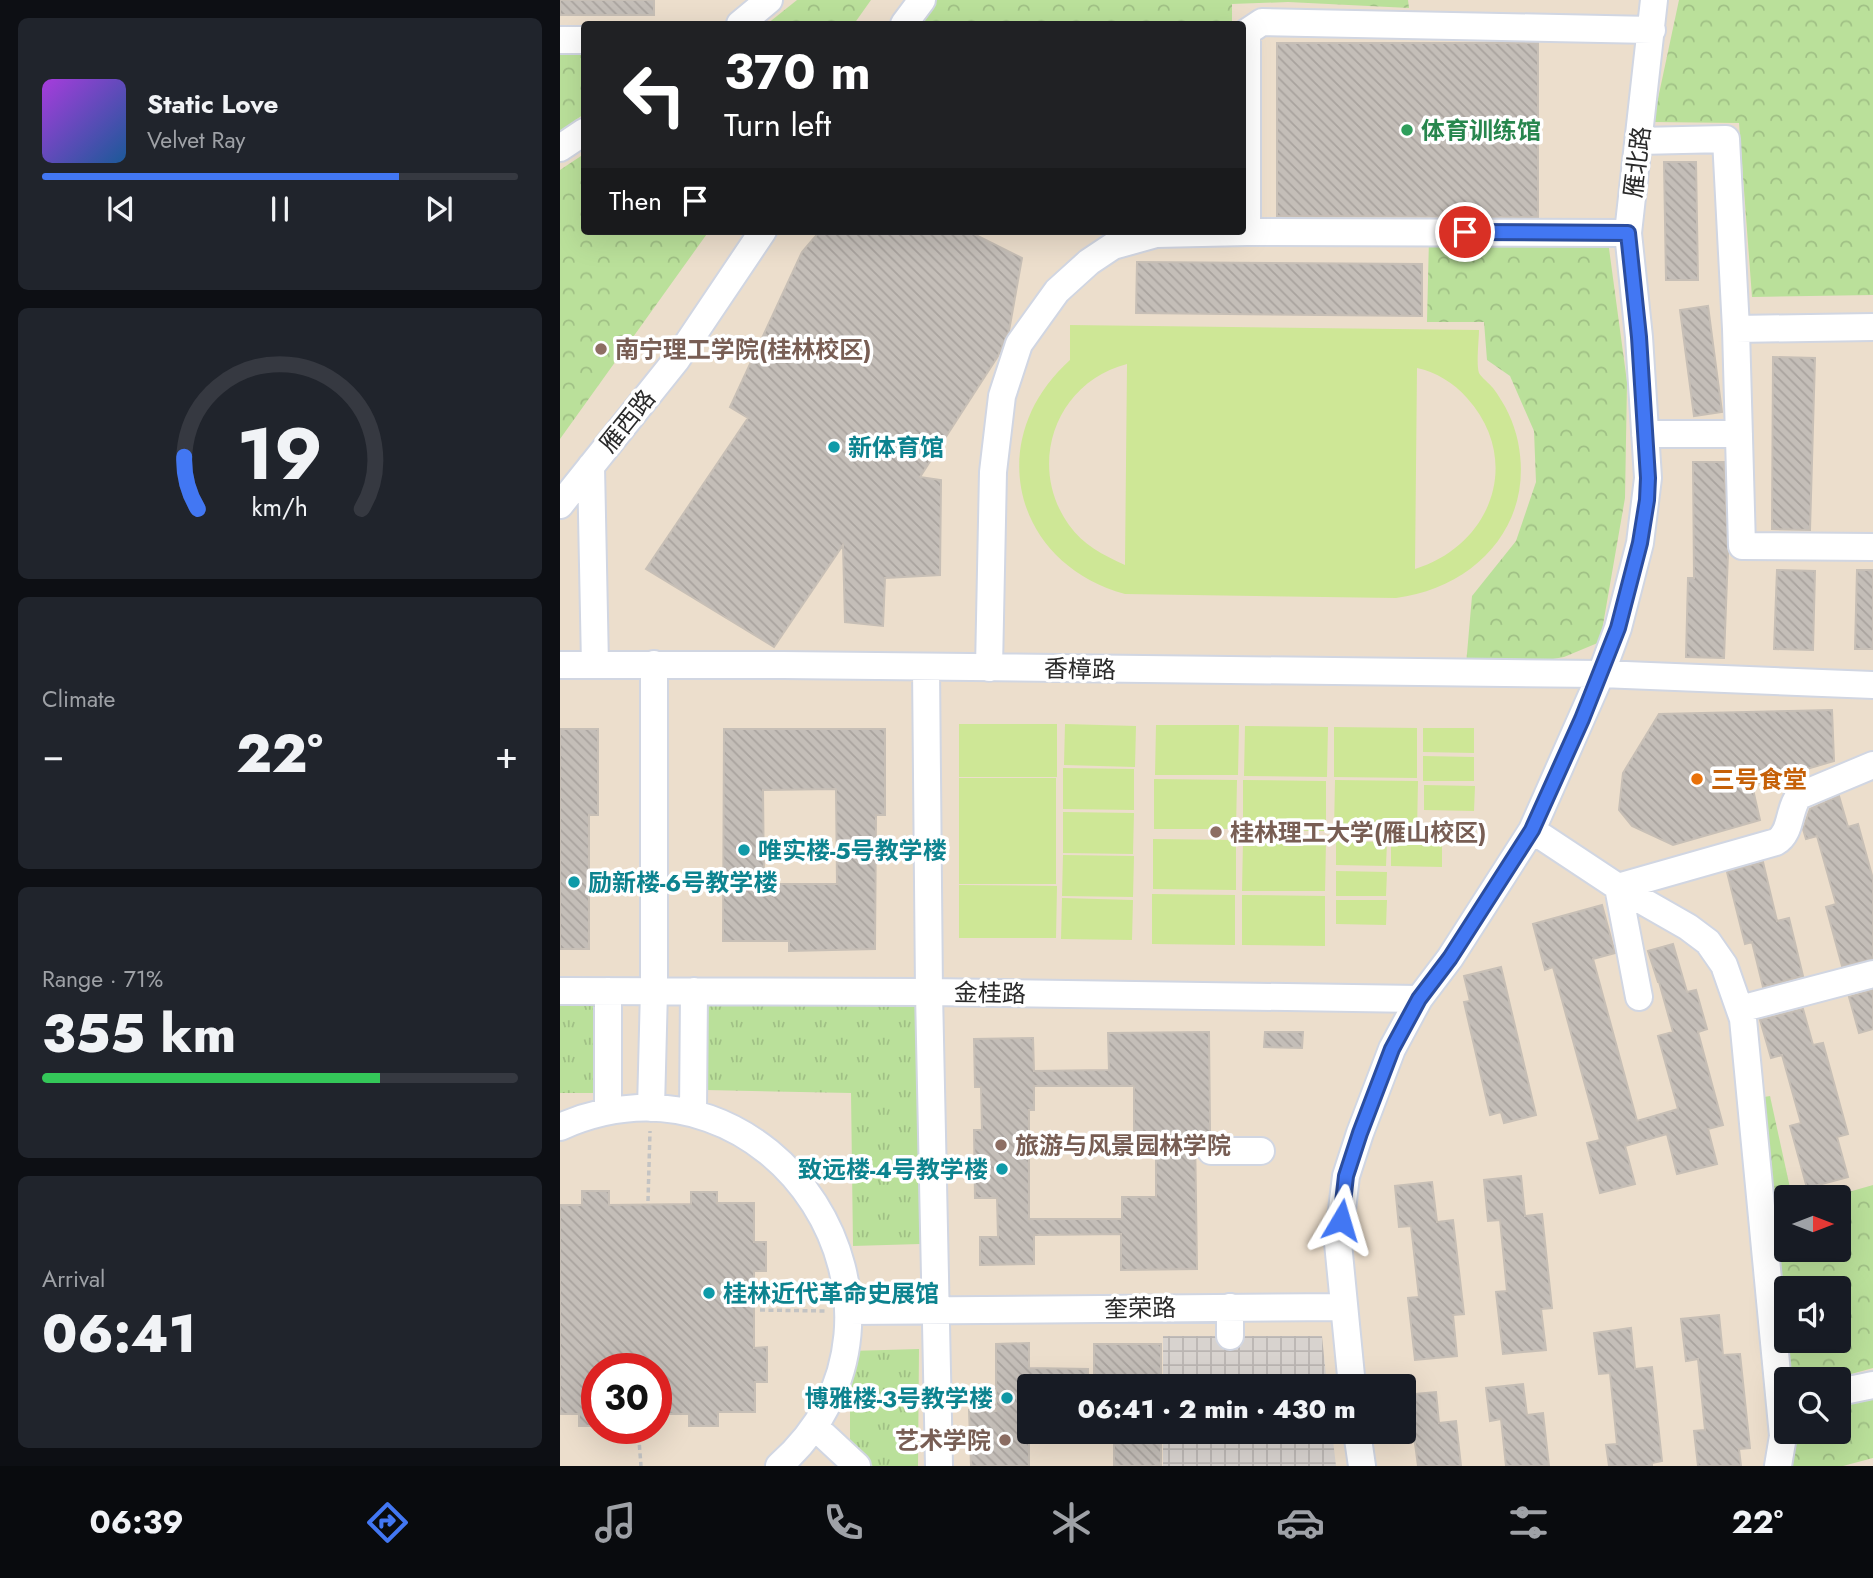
<!DOCTYPE html>
<html lang="en">
<head>
<meta charset="utf-8">
<style>
  body { margin:0; font-family:Jost,"Noto Sans SC",sans-serif; background:#20242c; color:#f1f3f6; height:100vh; display:flex; flex-direction:column; font-size:26px; white-space:nowrap }
  * { box-sizing:border-box; margin:0 }
  p { font-size:23px; color:#9ea1a6 }
  .icon { flex:none; width:38px; height:38px; fill:none; stroke:currentColor; stroke-width:2; stroke-linecap:round; stroke-linejoin:round }
  .map { position:relative; flex:1; overflow:hidden }
  .details { display:flex; flex-direction:column; gap:18px; padding:18px; background:#0d0f14; width:560px }
  .details>* { flex:none }
  .top-card { position:absolute; left:21px; top:21px; width:665px; height:214px; border-radius:7px; box-shadow:0 7px 28px #0002; background:#202124; color:#fff; overflow:hidden }
  .needle { width:46px; rotate:90deg }
  .buttons { position:absolute; left:1214px; top:1185px; display:grid; gap:14px }
  .buttons a { display:grid; place-items:center; width:77px; height:77px; border-radius:7px; background:#171b24; box-shadow:0 7px 28px #0002; font-size:35px }
  .speed { position:absolute; left:21px; top:1353px; display:flex; gap:14px; font-size:35px; font-weight:700; text-align:center }
  .speed>* { display:grid; place-content:center; width:91px; height:91px; border-radius:50%; background:#171b24; box-shadow:0 7px 28px #0002; line-height:1 }
  .speed .limit { border:10px solid #d22; background:#fff; color:#111 }
  .pin { position:absolute; display:grid; place-items:center; width:60px; height:60px; color:#fff; margin:-30px; border:4px solid #fff; border-radius:50%; box-shadow:0 2px 7px #0007 }
  .me { position:absolute; width:77px; margin:-38px; rotate:7deg; stroke-linejoin:round; filter:drop-shadow(0 0 5px #0008) }
  .turn { display:flex; align-items:center; gap:24px; height:147px; padding:0 28px; font-size:32px }
  .turn .icon { width:91px; height:91px; stroke-width:2.5 }
  .turn b { display:block; font-size:49px; line-height:60px }
  .then { display:flex; align-items:center; height:66px; padding:0 28px; background:#0003; gap:14px; font-size:26px }
  .big { font-size:52px; font-weight:800; line-height:1.1 }
  .details .card { flex:1; display:flex; flex-direction:column; justify-content:center; gap:10px; min-width:0; padding:0 24px; border-radius:10px; background:#20242c }
  .details .dial { align-items:center; gap:0 }
  .dial svg { height:182px; overflow:visible; fill:none; stroke:#363941; stroke-width:7; stroke-linecap:round; text-anchor:middle }
  .dial text { fill:#f1f3f6; stroke:none }
  .song { display:flex; align-items:center; gap:21px }
  .cover { width:84px; height:84px; border-radius:10px; background:linear-gradient(135deg,hsl(280 70% 55%),hsl(210 70% 35%)) }
  .played { height:7px; border-radius:4px; background:linear-gradient(90deg,#4277f3 75%,#363941 75%) }
  .keys { display:flex; justify-content:space-around; direction:ltr }
  .heat { display:flex; justify-content:space-between; align-items:center; font-size:38px; direction:ltr }
  .charge { height:10px; border-radius:5px; background:linear-gradient(90deg,#34c759 71%,#363941 0) }
  .trip { position:absolute; left:457px; top:1374px; width:399px; height:70px; border-radius:7px; background:#171b24; box-shadow:0 7px 28px #0002; font-weight:800; line-height:70px; text-align:center }
  .tabs { display:flex; height:112px; justify-content:space-around; align-items:center; background:#090b0e; color:#9ea1a6 }
  .tabs .icon { width:49px; height:49px }
  .tabs .current { color:#4277f3 }
  .tabs b { font-size:32px; color:#f1f3f6 }
  main { display:flex; flex:1; min-height:0 }
  .map>svg:first-child { display:block }
</style>
</head>
<body>
<main>
<section class="details">
<div class="card">
<div class="song"><i class="cover"></i><div><b>Static Love</b><p>Velvet Ray</p></div></div>
<div class="played"></div>
<div class="keys"><svg class="icon" aria-label="previous" viewBox="0 0 24 24"><path d="M18 5L8 12l10 7zM5 5v14"/></svg><svg class="icon" aria-label="pause" viewBox="0 0 24 24"><path d="M8 5v14M16 5v14"/></svg><svg class="icon" aria-label="next" viewBox="0 0 24 24"><path d="M6 5l10 7-10 7zM19 5v14"/></svg></div>
</div>
<div class="card dial"><svg viewBox="0 0 100 80">
<path d="M14 69A42 42 0 1 1 86 69"/>
<path d="M14 69A42 42 0 0 1 8 46" stroke="#4277f3"/>
<text x="50" y="56" font-size="32" font-weight="700">19</text>
<text x="50" y="72" font-size="11">km/h</text>
</svg></div>
<div class="card"><p>Climate</p>
<div class="heat"><a>−</a><b class="big">22°</b><a>+</a></div>
</div>
<div class="card"><p>Range · 71%</p><b class="big">355 km</b><div class="charge"></div></div>
<div class="card"><p>Arrival</p><b class="big">06:41</b></div>
</section>
<div class="map">
<svg width="1313" height="1466" viewBox="0 0 1313 1466">
  <defs>
    <pattern id="grass-tufts" width="24" height="20" patternUnits="userSpaceOnUse" patternTransform="scale(1.75)"><rect width="24" height="20" fill="#bae09a"/><path d="M3 7l-1-3M5 7V3M7 7l1-3M15 17l-1-3M17 17v-4M19 17l1-3" fill="none" stroke="#a0c085"/></pattern>
    <pattern id="forest-crowns" width="20" height="18" patternUnits="userSpaceOnUse" patternTransform="scale(1.75)"><rect width="20" height="18" fill="#bae09a"/><path d="M2 6a3 3 0 1 1 6 0M12 15a3 3 0 1 1 6 0" fill="none" stroke="#a0c085"/></pattern>
    <pattern id="plaza-grid" width="8" height="8" patternUnits="userSpaceOnUse" patternTransform="scale(1.75)"><rect width="8" height="8" fill="#d8d3cf"/><path d="M0 4h8M4 0v8" fill="none" stroke="#bab5b2"/></pattern>
    <pattern id="building-back-hatch" width="6" height="6" patternUnits="userSpaceOnUse" patternTransform="scale(1.75)"><rect width="6" height="6" fill="#c4beb8"/><path d="M-1 5l2 2M0 0l6 6M5-1l2 2" fill="none" stroke="#a9a39e"/></pattern>
  </defs>
  <rect width="100%" height="100%" fill="#ebe3dc"/>
  <path fill="#ecdecc" fill-rule="evenodd" d="M 0,0 L 1313,0 L 1313,1466 L 0,1466 ZM 24,24 L 682,24 L 682,231 L 24,231 ZM 1227,1197 L 1279,1197 L 1279,1250 L 1227,1250 ZM 1227,1288 L 1279,1288 L 1279,1340 L 1227,1340 ZM 37,1368 L 96,1368 L 96,1428 L 37,1428 ZM 1227,1379 L 1279,1379 L 1279,1432 L 1227,1432 ZM 469,1386 L 844,1386 L 844,1432 L 469,1432 Z"/>
  <path fill="url(#grass-tufts)" d="M 36,997 L 37,1093 L 0,1093 L 0,998 Z
    M 146,997 L 356,1000 L 360,1244 L 293,1246 L 291,1093 L 145,1090 Z
    M 359,1349 L 358,1466 L 313,1466 L 290,1451 L 290,1351 Z"/>
  <path fill="url(#forest-crowns)" fill-rule="evenodd" d="M 237,0 L 311,0 L 294,24 L 207,24 Z
    M 375,0 L 848,0 L 849,8 L 728,2 L 672,4 L 672,24 L 357,24 Z
    M 1119,0 L 1313,0 L 1313,295 L 1192,297 L 1179,123 L 1093,122 Z
    M 0,47 L 24,47 L 24,114 L 0,131 Z
    M 24,154 L 24,231 L 149,231 L 0,439 L 0,170 Z
    M 869,238 L 1048,241 L 1067,382 L 1065,498 L 1040,642 L 1004,657 L 954,666 L 906,665 L 912,596 L 956,541 L 976,482 L 974,431 L 950,376 L 927,360 L 924,322 L 867,322 Z
    M 1210,1096 L 1232,1197 L 1227,1197 L 1227,1250 L 1279,1250 L 1279,1197 L 1271,1197 L 1313,1185 L 1313,1368 L 1273,1379 L 1227,1379 L 1198,1098 ZM 1227,1288 L 1279,1288 L 1279,1340 L 1227,1340 Z
    M 1313,1391 L 1313,1458 L 1283,1466 L 1227,1466 L 1229,1432 L 1279,1432 L 1279,1399 Z"/>
  <path fill="#cee796" fill-rule="evenodd" d="M 510,325 L 919,330 C 919,339 916,365 919,373 C 922,378 929,383 933,388 C 945,404 954,422 958,442 C 975,525 915,588 836,598 L 565,594 C 452,563 423,438 510,360 ZM 567,364 L 565,564 L 565,565 C 543,555 523,545 509,525 C 466,465 496,382 567,364 ZM 857,368 C 876,372 894,383 907,398 C 963,460 932,545 855,569 Z
    M 399,724 L 497,724 L 497,777 L 399,777 Z
    M 505,724 L 576,726 L 575,767 L 504,765 Z
    M 596,725 L 679,725 L 678,775 L 595,775 Z
    M 685,726 L 768,727 L 767,777 L 684,776 Z
    M 774,727 L 857,728 L 857,778 L 774,777 Z
    M 863,728 L 914,728 L 914,753 L 863,752 Z
    M 863,756 L 914,757 L 914,781 L 863,781 Z
    M 503,768 L 574,769 L 574,810 L 503,809 Z
    M 399,778 L 496,778 L 496,884 L 399,884 Z
    M 594,779 L 677,780 L 676,829 L 594,829 Z
    M 683,780 L 766,781 L 766,831 L 683,830 Z
    M 775,780 L 858,781 L 857,831 L 774,830 Z
    M 864,785 L 915,786 L 914,811 L 864,810 Z
    M 503,812 L 574,813 L 573,854 L 503,853 Z
    M 593,839 L 676,840 L 676,890 L 593,889 Z
    M 683,841 L 766,842 L 765,891 L 682,891 Z
    M 776,841 L 827,842 L 826,866 L 776,865 Z
    M 831,841 L 882,842 L 882,867 L 831,866 Z
    M 503,855 L 574,856 L 573,897 L 502,896 Z
    M 776,871 L 827,872 L 826,896 L 776,896 Z
    M 399,885 L 497,886 L 496,938 L 399,938 Z
    M 592,894 L 675,895 L 675,945 L 592,944 Z
    M 682,895 L 765,896 L 765,946 L 682,945 Z
    M 502,898 L 573,900 L 572,940 L 501,939 Z
    M 776,900 L 827,900 L 826,925 L 776,924 Z"/>
  <path fill="url(#plaza-grid)" d="M 603,1336 L 762,1336 L 767,1386 L 603,1386 Z
    M 603,1432 L 772,1432 L 776,1466 L 603,1466 Z"/>
  <path fill="url(#building-back-hatch)" stroke="#c7bfb6" stroke-width="2" fill-rule="evenodd" d="M 0,0 L 94,0 L 94,15 L 0,15 Z
    M 717,43 L 978,43 L 978,217 L 717,216 Z
    M 1104,162 L 1136,162 L 1138,280 L 1106,280 Z
    M 260,231 L 408,231 L 462,258 L 449,331 L 438,356 L 360,477 L 381,480 L 380,575 L 325,578 L 323,626 L 285,622 L 283,545 L 214,647 L 86,569 L 188,418 L 170,407 L 242,252 Z
    M 577,262 L 862,264 L 862,316 L 576,313 Z
    M 1148,306 L 1162,412 L 1134,416 L 1120,310 Z
    M 1213,357 L 1255,358 L 1250,530 L 1212,529 Z
    M 1133,462 L 1164,462 L 1168,553 L 1164,658 L 1126,657 L 1128,578 L 1134,578 Z
    M 1217,570 L 1255,571 L 1253,650 L 1214,649 Z
    M 1297,570 L 1313,570 L 1313,649 L 1295,649 Z
    M 1272,710 L 1274,761 L 1192,785 L 1200,820 L 1113,845 L 1072,826 L 1059,810 L 1063,773 L 1099,714 Z
    M 0,729 L 38,729 L 38,815 L 29,815 L 29,949 L 0,949 Z
    M 164,729 L 325,729 L 325,815 L 316,815 L 315,949 L 229,951 L 229,941 L 163,941 ZM 276,789 L 277,884 L 204,884 L 203,790 Z
    M 1279,796 L 1288,827 L 1298,824 L 1313,879 L 1313,959 L 1282,966 L 1266,907 L 1276,904 L 1257,836 L 1246,839 L 1243,829 L 1250,809 Z
    M 1203,862 L 1217,921 L 1229,918 L 1243,976 L 1203,987 L 1192,942 L 1185,944 L 1167,872 Z
    M 1042,905 L 1055,953 L 1033,959 L 1077,1121 L 1118,1109 L 1098,1036 L 1113,1032 L 1099,982 L 1098,982 L 1088,951 L 1113,944 L 1127,992 L 1136,990 L 1147,1029 L 1138,1032 L 1163,1125 L 1148,1129 L 1157,1164 L 1117,1174 L 1107,1134 L 1065,1146 L 1075,1184 L 1040,1193 L 1027,1143 L 1040,1140 L 993,967 L 985,970 L 973,924 Z
    M 941,967 L 976,1115 L 944,1123 L 941,1112 L 930,1115 L 904,1002 L 910,1001 L 904,976 Z
    M 1313,990 L 1313,1029 L 1299,1033 L 1289,997 Z
    M 1243,1009 L 1253,1045 L 1263,1043 L 1288,1134 L 1277,1137 L 1288,1177 L 1247,1188 L 1230,1126 L 1241,1123 L 1222,1055 L 1211,1058 L 1200,1020 Z
    M 649,1032 L 650,1132 L 635,1132 L 637,1269 L 561,1270 L 561,1234 L 474,1235 L 474,1264 L 420,1265 L 420,1237 L 438,1237 L 437,1198 L 415,1198 L 414,1130 L 422,1130 L 421,1087 L 415,1087 L 414,1039 L 473,1038 L 474,1071 L 549,1070 L 548,1033 ZM 474,1086 L 574,1086 L 574,1142 L 596,1142 L 596,1197 L 562,1197 L 562,1219 L 469,1219 L 469,1110 L 474,1110 Z
    M 705,1032 L 743,1032 L 742,1048 L 704,1047 Z
    M 961,1176 L 965,1216 L 982,1214 L 992,1308 L 981,1309 L 986,1350 L 943,1354 L 936,1292 L 947,1291 L 940,1220 L 928,1221 L 924,1180 Z
    M 872,1182 L 877,1222 L 893,1220 L 904,1314 L 893,1315 L 897,1356 L 855,1360 L 848,1298 L 859,1297 L 851,1226 L 839,1227 L 835,1186 Z
    M 22,1191 L 49,1191 L 49,1205 L 131,1204 L 131,1192 L 157,1192 L 157,1203 L 194,1203 L 194,1242 L 206,1242 L 206,1271 L 194,1271 L 194,1348 L 207,1347 L 207,1382 L 195,1382 L 195,1412 L 158,1412 L 158,1426 L 129,1426 L 129,1414 L 96,1414 L 96,1368 L 37,1368 L 37,1426 L 19,1426 L 19,1414 L 0,1414 L 0,1205 L 22,1205 Z
    M 1159,1315 L 1163,1355 L 1180,1354 L 1190,1448 L 1179,1449 L 1181,1466 L 1138,1466 L 1134,1431 L 1145,1430 L 1138,1359 L 1126,1361 L 1121,1319 Z
    M 1071,1328 L 1075,1369 L 1092,1367 L 1102,1461 L 1092,1463 L 1092,1466 L 1049,1466 L 1046,1445 L 1057,1444 L 1050,1373 L 1039,1374 L 1034,1333 Z
    M 469,1343 L 469,1368 L 528,1369 L 528,1383 L 458,1382 L 458,1412 L 469,1411 L 469,1466 L 411,1466 L 409,1410 L 436,1411 L 436,1344 Z
    M 534,1344 L 601,1344 L 601,1386 L 534,1386 Z
    M 963,1384 L 967,1415 L 983,1413 L 989,1466 L 946,1466 L 941,1419 L 930,1421 L 926,1388 Z
    M 876,1392 L 879,1423 L 896,1421 L 901,1466 L 858,1466 L 853,1428 L 844,1429 L 844,1395 Z
    M 554,1432 L 601,1432 L 601,1466 L 554,1466 Z"/>
  <g fill="none" stroke-linecap="round" stroke-linejoin="round">
    <defs>
      <path id="minor" d="M 180,24 L 209,0
        M 344,24 L 362,0
        M 0,40 L 24,40
        M 1079,141 L 1166,139 L 1176,329 L 1313,327
        M 0,148 L 24,132
        M 1068,233 L 687,232 L 687,32 L 702,22 L 1092,30
        M 1176,329 L 1182,546 L 1313,547
        M 1085,434 L 1179,434
        M 31,466 L 35,665
        M 0,505 L 117,359 L 203,231
        M 0,665 L 223,665 L 1041,674 L 1313,685
        M 366,667 L 369,992 L 379,1466
        M 429,668 L 433,472 L 442,396 L 459,344 L 497,291 L 529,262 L 553,246 L 596,234 L 687,232
        M 972,830 L 1058,887 L 1128,927 L 1148,942 L 1164,965 L 1183,1019 L 1223,1436 L 1218,1466
        M 0,991 L 369,992 L 859,999
        M 48,991 L 48,1111
        M 1079,997 L 1058,887 L 1216,842 C 1232,833 1228,809 1239,796 L 1313,765
        M 1180,1009 L 1313,974
        M 91,1108 L 94,990 L 94,664
        M 133,1113 L 134,991
        M 0,1127 C 214,1032 391,1313 219,1466
        M 651,1151 L 701,1151
        M 670,1307 L 670,1336
        M 288,1311 L 784,1307
        M 792,1386 L 778,1243 L 786,1176 L 800,1133 L 832,1049 L 859,999 L 890,958 L 972,830 L 1041,674 L 1058,628 L 1080,543 L 1088,478 L 1079,337 L 1068,233 L 1094,0
        M 1279,1392 L 1313,1385
        M 255,1427 L 297,1466
        M 797,1432 L 802,1466"/>
    </defs>
    <use href="#minor" stroke="#d1d6e2" stroke-width="30"/>
    <path stroke="#c3c3c3" stroke-width="3.5" stroke-dasharray="5 3.5" stroke-linecap="butt" d="M 88,1201 L 90,1131
      M 200,1310 L 265,1311
      M 78,1428 L 81,1466"/>
    <use href="#minor" stroke="#fff" stroke-width="26"/>
  </g>
  <g fill="none" stroke-linecap="round" stroke-linejoin="round">
    <defs>
      <path id="route" d="M 781,1220 L 786,1176 L 800,1133 L 832,1049 L 859,999 L 890,958 L 972,830 L 1022,719 L 1058,628 L 1080,543 L 1087,500 L 1088,478 L 1079,337 L 1068,233 L 905,232"/>
    </defs>
    <use href="#route" stroke="#2b4d9e" stroke-width="18"/>
    <use href="#route" stroke="#4277f3" stroke-width="12"/>
  </g>
  <circle fill="#2e9e5b" stroke="#fff" stroke-width="2.5" cx="847" cy="130" r="7"/>
  <g fill="#8d6e63" stroke="#fff" stroke-width="2.5">
    <circle cx="41" cy="349" r="7"/>
    <circle cx="656" cy="832" r="7"/>
    <circle cx="441" cy="1145" r="7"/>
    <circle cx="445" cy="1440" r="7"/>
  </g>
  <g fill="#0f9aa8" stroke="#fff" stroke-width="2.5">
    <circle cx="274" cy="447" r="7"/>
    <circle cx="184" cy="850" r="7"/>
    <circle cx="14" cy="882" r="7"/>
    <circle cx="442" cy="1169" r="7"/>
    <circle cx="149" cy="1293" r="7"/>
    <circle cx="447" cy="1398" r="7"/>
  </g>
  <circle fill="#e8710a" stroke="#fff" stroke-width="2.5" cx="1137" cy="779" r="7"/>
  <g text-anchor="middle" dominant-baseline="central" stroke-width="7" stroke-linejoin="round" paint-order="stroke">
    <g font-size="24" font-weight="bold" fill="#27864d" stroke="#fff" text-anchor="start">
      <text x="861" y="130">体育训练馆</text>
    </g>
    <g font-size="24" fill="#2a2a2a" stroke="#fff">
      <text transform="translate(1077 162) rotate(-83)">雁北路</text>
      <text transform="translate(67 421) rotate(-51)">雁西路</text>
      <text transform="translate(520 669) rotate(1)">香樟路</text>
      <text transform="translate(430 993) rotate(1)">金桂路</text>
      <text transform="translate(580 1308) rotate(-1)">奎荣路</text>
    </g>
    <g font-size="24" font-weight="bold" fill="#785e54" stroke="#fff" text-anchor="start">
      <text x="55" y="349">南宁理工学院(桂林校区)</text>
      <text x="670" y="832">桂林理工大学(雁山校区)</text>
      <text x="455" y="1145">旅游与风景园林学院</text>
      <text x="431" y="1440" text-anchor="end">艺术学院</text>
    </g>
    <g font-size="24" font-weight="bold" fill="#0d838f" stroke="#fff" text-anchor="start">
      <text x="288" y="447">新体育馆</text>
      <text x="198" y="850">唯实楼-5号教学楼</text>
      <text x="28" y="882">励新楼-6号教学楼</text>
      <text x="428" y="1169" text-anchor="end">致远楼-4号教学楼</text>
      <text x="163" y="1293">桂林近代革命史展馆</text>
      <text x="433" y="1398" text-anchor="end">博雅楼-3号教学楼</text>
    </g>
    <g font-size="24" font-weight="bold" fill="#c56008" stroke="#fff" text-anchor="start">
      <text x="1151" y="779">三号食堂</text>
    </g>
  </g>
</svg>
<div class="buttons">
<a><svg class="needle" viewBox="-14 -14 28 28"><path d="M0-13l5 13h-10z" fill="#e53935"/><path d="M0 13l5-13h-10z" fill="#9ea1a6"/></svg></a>
<a><svg class="icon" aria-label="sound" viewBox="0 0 24 24"><path d="M4 9h4l5-4v14l-5-4H4zM17 9q2 3 0 6"/></svg></a>
<a><svg class="icon" aria-label="search" viewBox="0 0 24 24"><circle cx="10" cy="10" r="6"/><path d="M15 15l6 6"/></svg></a>
</div>
<div class="speed"><div class="limit">30</div></div>
<div class="pin" style="left:905px;top:232px;background:#d93025"><svg class="icon" aria-label="arrive" viewBox="0 0 24 24"><path d="M6 21V4h12l-3 4 3 4H6"/></svg></div>
<svg class="me" style="left:781px;top:1220px" viewBox="-20 -20 40 40"><path d="M0-17L14 15 0 8-14 15z" fill="#4277f3" stroke="#fff" stroke-width="4"/></svg>
<div class="trip">06:41 · 2 min · 430 m</div>
<div class="top-card">
<div class="turn"><svg class="icon" aria-label="left" viewBox="0 0 24 24"><path d="M17 20v-9H6M10 6l-5 5 5 5"/></svg><div><b>370 m</b>Turn left</div></div>
<div class="then">Then<svg class="icon" aria-label="arrive" viewBox="0 0 24 24"><path d="M6 21V4h12l-3 4 3 4H6"/></svg></div>
</div>
</div>
</main>
<nav class="tabs">
<b>06:39</b>
<svg class="icon current" aria-label="directions" viewBox="0 0 24 24"><path d="M12 3l9 9-9 9-9-9zM9 14v-3h6M13 9l2 2-2 2"/></svg>
<svg class="icon" aria-label="music" viewBox="0 0 24 24"><path d="M9 18V5l10-2v13"/><circle cx="6" cy="18" r="3"/><circle cx="16" cy="16" r="3"/></svg>
<svg class="icon" aria-label="phone" viewBox="0 0 24 24"><path d="M5 4h4l2 5-3 2q2 4 5 5l2-3 5 2v4C11 20 4 13 5 4z"/></svg>
<svg class="icon" aria-label="climate" viewBox="0 0 24 24"><path d="M12 3v18M4 7l16 10M4 17L20 7"/></svg>
<svg class="icon" aria-label="car" viewBox="0 0 24 24"><path d="M5 17H2v-5l4-1 3-4h7l3 4 3 1v5h-3M9 17h6M6 11h13"/><circle cx="7" cy="17" r="2"/><circle cx="17" cy="17" r="2"/></svg>
<svg class="icon" aria-label="filters" viewBox="0 0 24 24"><path d="M4 7h16M4 17h16"/><circle cx="9" cy="7" r="2"/><circle cx="15" cy="17" r="2"/></svg>
<b>22°</b>
</nav>
</body>
</html>
